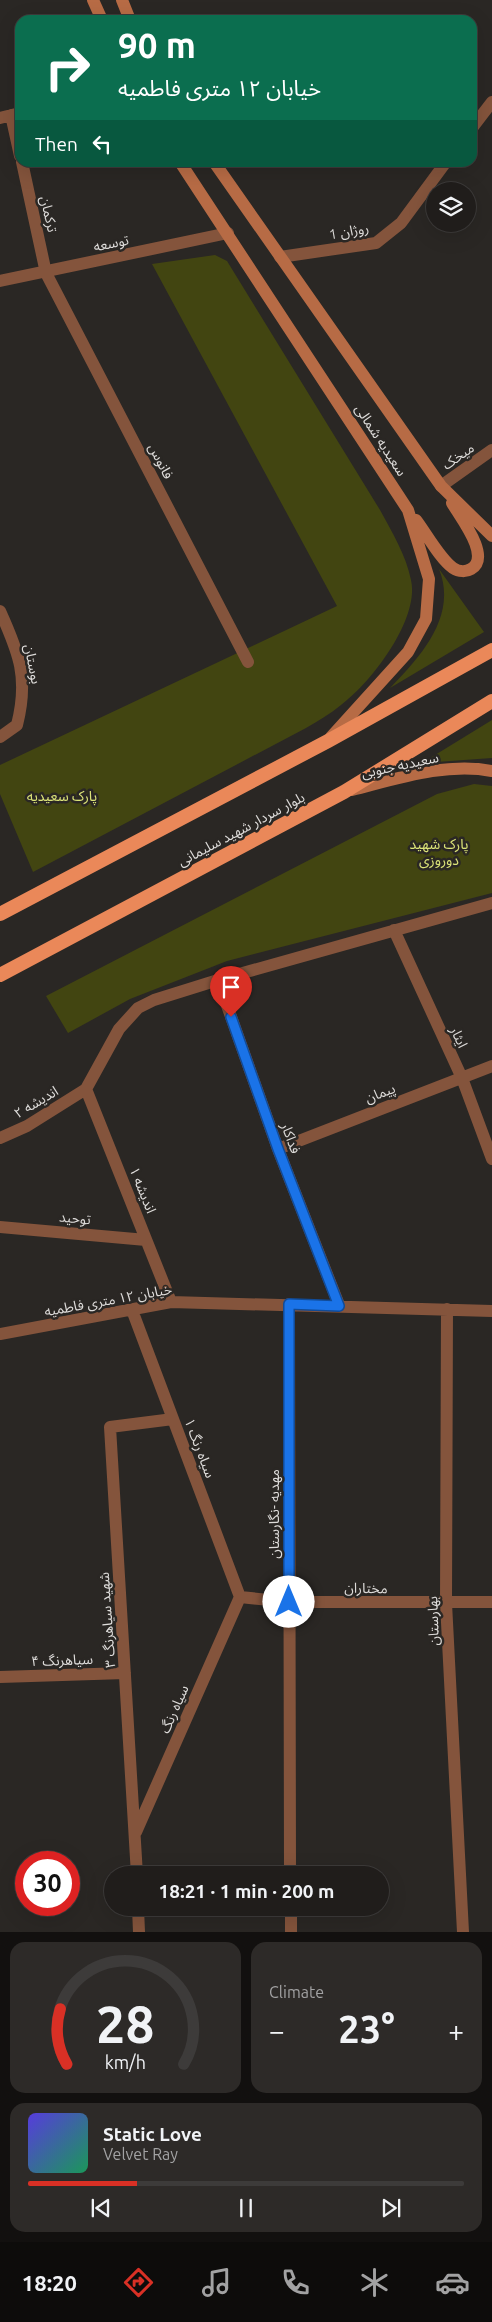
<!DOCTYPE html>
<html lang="en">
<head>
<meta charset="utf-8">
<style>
  body { margin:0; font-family:Ubuntu,"Noto Sans Arabic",sans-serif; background:#2d2a28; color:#f1f3f6; height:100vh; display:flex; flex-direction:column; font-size:19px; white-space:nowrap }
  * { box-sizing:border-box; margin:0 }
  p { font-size:16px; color:#a2a2a3 }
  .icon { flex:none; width:28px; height:28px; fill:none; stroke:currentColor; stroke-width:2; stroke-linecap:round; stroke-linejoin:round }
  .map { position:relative; height:1932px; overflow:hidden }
  .side { display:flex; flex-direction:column; gap:10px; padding:10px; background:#12100f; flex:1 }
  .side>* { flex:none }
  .top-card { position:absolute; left:15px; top:15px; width:462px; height:152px; border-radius:15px; box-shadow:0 5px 20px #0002,0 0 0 1px #3d3b3a; background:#0b6e4f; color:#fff; overflow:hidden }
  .tools { position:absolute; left:426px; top:182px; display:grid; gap:10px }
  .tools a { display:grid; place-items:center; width:50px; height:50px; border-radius:50%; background:#201d1b; box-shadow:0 5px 20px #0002,0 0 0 1px #3d3b3a; font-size:25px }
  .speed { position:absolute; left:15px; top:1851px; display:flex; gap:10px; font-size:25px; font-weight:700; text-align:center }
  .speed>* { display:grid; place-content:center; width:65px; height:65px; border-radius:50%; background:#201d1b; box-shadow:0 5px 20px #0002,0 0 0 1px #3d3b3a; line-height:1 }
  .speed .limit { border:8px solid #d22; background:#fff; color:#111 }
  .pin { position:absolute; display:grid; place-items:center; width:42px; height:42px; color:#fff; margin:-51px -21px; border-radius:50% 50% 50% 0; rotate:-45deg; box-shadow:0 0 5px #0007 }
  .pin .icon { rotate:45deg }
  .me { position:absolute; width:55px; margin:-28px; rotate:0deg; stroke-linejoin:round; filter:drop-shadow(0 0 4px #0008) }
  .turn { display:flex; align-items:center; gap:18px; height:105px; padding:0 20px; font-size:22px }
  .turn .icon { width:65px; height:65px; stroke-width:2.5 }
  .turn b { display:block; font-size:35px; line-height:42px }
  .then { display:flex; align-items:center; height:48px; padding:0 20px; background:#0003; gap:10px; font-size:19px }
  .big { font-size:38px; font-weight:600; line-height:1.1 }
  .side .widget { flex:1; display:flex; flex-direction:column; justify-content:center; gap:8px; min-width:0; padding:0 18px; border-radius:15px; background:#2d2a28 }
  .side .dial { align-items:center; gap:0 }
  .dial svg { height:130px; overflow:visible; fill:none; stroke:#3d3b3a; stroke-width:7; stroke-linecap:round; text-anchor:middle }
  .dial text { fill:#f1f3f6; stroke:none }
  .song { display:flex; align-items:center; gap:15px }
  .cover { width:60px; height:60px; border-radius:8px; background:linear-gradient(135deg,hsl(250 70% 55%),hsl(150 70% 35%)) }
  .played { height:5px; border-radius:2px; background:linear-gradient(90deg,#d93025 25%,#3d3b3a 25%) }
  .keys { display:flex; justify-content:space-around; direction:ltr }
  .heat { display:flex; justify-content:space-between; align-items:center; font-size:28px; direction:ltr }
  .side .tiles { flex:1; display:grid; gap:10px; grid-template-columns:1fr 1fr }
  .widget:last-child { grid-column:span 2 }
  .trip { position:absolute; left:104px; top:1866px; width:285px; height:50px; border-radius:25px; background:#201d1b; box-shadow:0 5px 20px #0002,0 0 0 1px #3d3b3a; font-weight:600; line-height:50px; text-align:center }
  .tab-bar { display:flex; height:80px; justify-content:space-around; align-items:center; background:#0d0c0b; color:#a2a2a3 }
  .tab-bar .icon { width:35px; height:35px }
  .tab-bar .on { color:#d93025 }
  .tab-bar b { font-size:22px; color:#f1f3f6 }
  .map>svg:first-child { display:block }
</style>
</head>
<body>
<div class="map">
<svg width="492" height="1932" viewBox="0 0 492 1932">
  <rect width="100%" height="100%" fill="#2a2724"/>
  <path fill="#424511" d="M 215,255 L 227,261 L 380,510 C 392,532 406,555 411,580 C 420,619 371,683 341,705 C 330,714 318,721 306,728 L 33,872 L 0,794 L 0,765 L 337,606 L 152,264 Z
    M 439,569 L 484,632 L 390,688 C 420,657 458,616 439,569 Z
    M 492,720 L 492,758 L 422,763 Z
    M 474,784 L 492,786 L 492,893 L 227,961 L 130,999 L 68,1033 L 46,996 L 437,794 Z"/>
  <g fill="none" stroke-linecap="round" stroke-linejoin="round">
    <path stroke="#84543c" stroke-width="12" d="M 11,115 L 20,156
      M 0,118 L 20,113
      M 472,128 L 492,102
      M 22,162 L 46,273 L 248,662
      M 280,257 L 376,243 L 401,223 L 446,162
      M 0,281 L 228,233
      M 441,486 L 492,450
      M 0,611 C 19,653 29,678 17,725 L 0,737
      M 394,930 L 462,1078 L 492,1159
      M 218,980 L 278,1149 L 339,1305
      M 86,1089 L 171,1302
      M 0,1138 L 27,1126 L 86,1089 L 119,1029 L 138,1008 L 154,1000 L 218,980 L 492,903
      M 278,1149 L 492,1066
      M 0,1227 L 146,1240
      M 289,1304 L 290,1875
      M 447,1309 L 446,1603 L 463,1932
      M 132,1310 L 240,1597
      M 0,1334 L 171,1302 L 492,1311
      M 240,1597 L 289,1602 L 492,1602
      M 0,1677 L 125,1673
      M 136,1832 L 240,1597
      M 137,1875 L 110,1427 L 173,1419
      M 138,1908 L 139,1932
      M 291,1908 L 291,1932"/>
    <path stroke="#b76b45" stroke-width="12" d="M 93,0 L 102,20
      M 122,0 L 130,20
      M 180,162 L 408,510 L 429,579 L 426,619 L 408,652 L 331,737
      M 214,162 L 441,486 L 492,536
      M 416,520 C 426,533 440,559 453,568 C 459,572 466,572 471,569 C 492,557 460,517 452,503
      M 352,790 C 396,779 446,762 492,771"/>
    <path stroke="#ea8859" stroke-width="14" d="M 0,914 L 328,741 L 492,650
      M 0,975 L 344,792 L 492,701"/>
  </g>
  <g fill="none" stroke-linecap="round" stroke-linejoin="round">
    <defs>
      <path id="route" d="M 231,1017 L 278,1149 L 339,1306 L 289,1304 L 289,1602"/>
    </defs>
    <use href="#route" stroke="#114b97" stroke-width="12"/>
    <use href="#route" stroke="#1a73e8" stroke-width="9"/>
  </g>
  <g text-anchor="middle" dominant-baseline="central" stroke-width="5" stroke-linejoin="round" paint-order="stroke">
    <g font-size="14" fill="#dedcda" stroke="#2a2724">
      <text transform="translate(49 214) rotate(77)">ترکمان</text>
      <text transform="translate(349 231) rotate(-10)">روژان 1</text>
      <text transform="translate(111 243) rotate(-12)">توسعه</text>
      <text transform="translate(381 440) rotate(57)">سعیدیه شمالی</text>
      <text transform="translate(458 456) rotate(-35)">میخک</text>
      <text transform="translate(161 461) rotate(63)">فانوس</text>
      <text transform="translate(33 664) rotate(79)">بوستان</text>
      <text transform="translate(400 765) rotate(-12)">سعیدیه جنوبی</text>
      <text transform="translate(241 829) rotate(-28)">بلوار سردار شهید سلیمانی</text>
      <text transform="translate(459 1037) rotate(65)">ایثار</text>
      <text transform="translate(380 1093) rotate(-21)">پیمان</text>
      <text transform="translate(36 1102) rotate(-31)">اندیشه ۲</text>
      <text transform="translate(291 1138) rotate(70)">فداکار</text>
      <text transform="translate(143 1190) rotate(68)">اندیشه ۱</text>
      <text transform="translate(75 1218) rotate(5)">توحید</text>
      <text transform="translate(108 1300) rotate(-10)">خیابان ۱۲ متری فاطمیه</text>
      <text transform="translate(200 1448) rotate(69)">سیاه رنگ ۱</text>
      <text transform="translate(274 1514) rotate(-90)">مهدیه -نگارستان</text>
      <text transform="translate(366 1588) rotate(1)">مختاران</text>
      <text transform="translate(107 1620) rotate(-94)">شهید سیاهرنگ ۳</text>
      <text transform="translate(433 1621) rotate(-92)">بهارستان</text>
      <text transform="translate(62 1660) rotate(-2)">سیاهرنگ ۴</text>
      <text transform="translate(174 1709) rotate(-66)">سیاه رنگ</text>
    </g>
    <g font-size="14" fill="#dce478" stroke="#2a2724">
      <text x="62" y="796">پارک سعیدیه</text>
      <text x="439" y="844">پارک شهید<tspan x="439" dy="16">دوروزی</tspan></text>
    </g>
  </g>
</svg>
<div class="tools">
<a><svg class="icon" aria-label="layers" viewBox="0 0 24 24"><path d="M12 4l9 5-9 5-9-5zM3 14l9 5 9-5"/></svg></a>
</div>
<div class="speed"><div class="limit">30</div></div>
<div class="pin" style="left:231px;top:1017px;background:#d93025"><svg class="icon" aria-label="arrive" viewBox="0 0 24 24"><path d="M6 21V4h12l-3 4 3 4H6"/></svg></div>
<svg class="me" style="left:289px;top:1602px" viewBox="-20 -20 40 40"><circle r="19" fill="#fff"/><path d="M0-13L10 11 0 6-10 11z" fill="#1a73e8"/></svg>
<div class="trip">18:21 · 1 min · 200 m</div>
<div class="top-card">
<div class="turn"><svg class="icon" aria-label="right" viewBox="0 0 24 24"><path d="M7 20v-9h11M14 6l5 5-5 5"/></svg><div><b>90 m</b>خیابان ۱۲ متری فاطمیه</div></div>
<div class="then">Then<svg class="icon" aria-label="left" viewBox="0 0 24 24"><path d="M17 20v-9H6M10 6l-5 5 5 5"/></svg></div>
</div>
</div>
<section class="side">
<div class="tiles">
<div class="widget dial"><svg viewBox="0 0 100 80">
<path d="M14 69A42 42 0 1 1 86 69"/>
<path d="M14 69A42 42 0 0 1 10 35" stroke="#d93025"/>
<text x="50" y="56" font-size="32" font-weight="700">28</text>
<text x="50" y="72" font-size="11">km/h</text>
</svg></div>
<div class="widget"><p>Climate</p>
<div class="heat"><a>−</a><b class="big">23°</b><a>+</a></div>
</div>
<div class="widget">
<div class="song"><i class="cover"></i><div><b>Static Love</b><p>Velvet Ray</p></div></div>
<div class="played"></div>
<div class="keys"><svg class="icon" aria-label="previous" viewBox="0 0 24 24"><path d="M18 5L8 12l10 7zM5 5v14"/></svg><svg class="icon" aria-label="pause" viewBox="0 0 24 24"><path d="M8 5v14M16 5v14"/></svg><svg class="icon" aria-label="next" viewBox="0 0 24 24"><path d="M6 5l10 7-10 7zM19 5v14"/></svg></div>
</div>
</div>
</section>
<nav class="tab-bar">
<b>18:20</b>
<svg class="icon on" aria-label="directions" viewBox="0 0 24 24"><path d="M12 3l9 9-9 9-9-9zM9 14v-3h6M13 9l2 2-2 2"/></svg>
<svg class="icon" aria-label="music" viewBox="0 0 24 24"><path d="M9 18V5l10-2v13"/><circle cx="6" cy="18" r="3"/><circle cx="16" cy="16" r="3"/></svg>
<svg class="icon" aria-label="phone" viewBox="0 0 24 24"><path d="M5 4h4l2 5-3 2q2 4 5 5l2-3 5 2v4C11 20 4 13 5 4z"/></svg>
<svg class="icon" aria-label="climate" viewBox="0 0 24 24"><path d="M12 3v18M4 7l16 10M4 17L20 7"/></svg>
<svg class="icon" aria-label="car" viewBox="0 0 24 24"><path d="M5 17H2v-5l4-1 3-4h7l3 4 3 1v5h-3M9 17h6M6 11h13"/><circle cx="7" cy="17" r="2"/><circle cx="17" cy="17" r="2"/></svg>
</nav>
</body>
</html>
